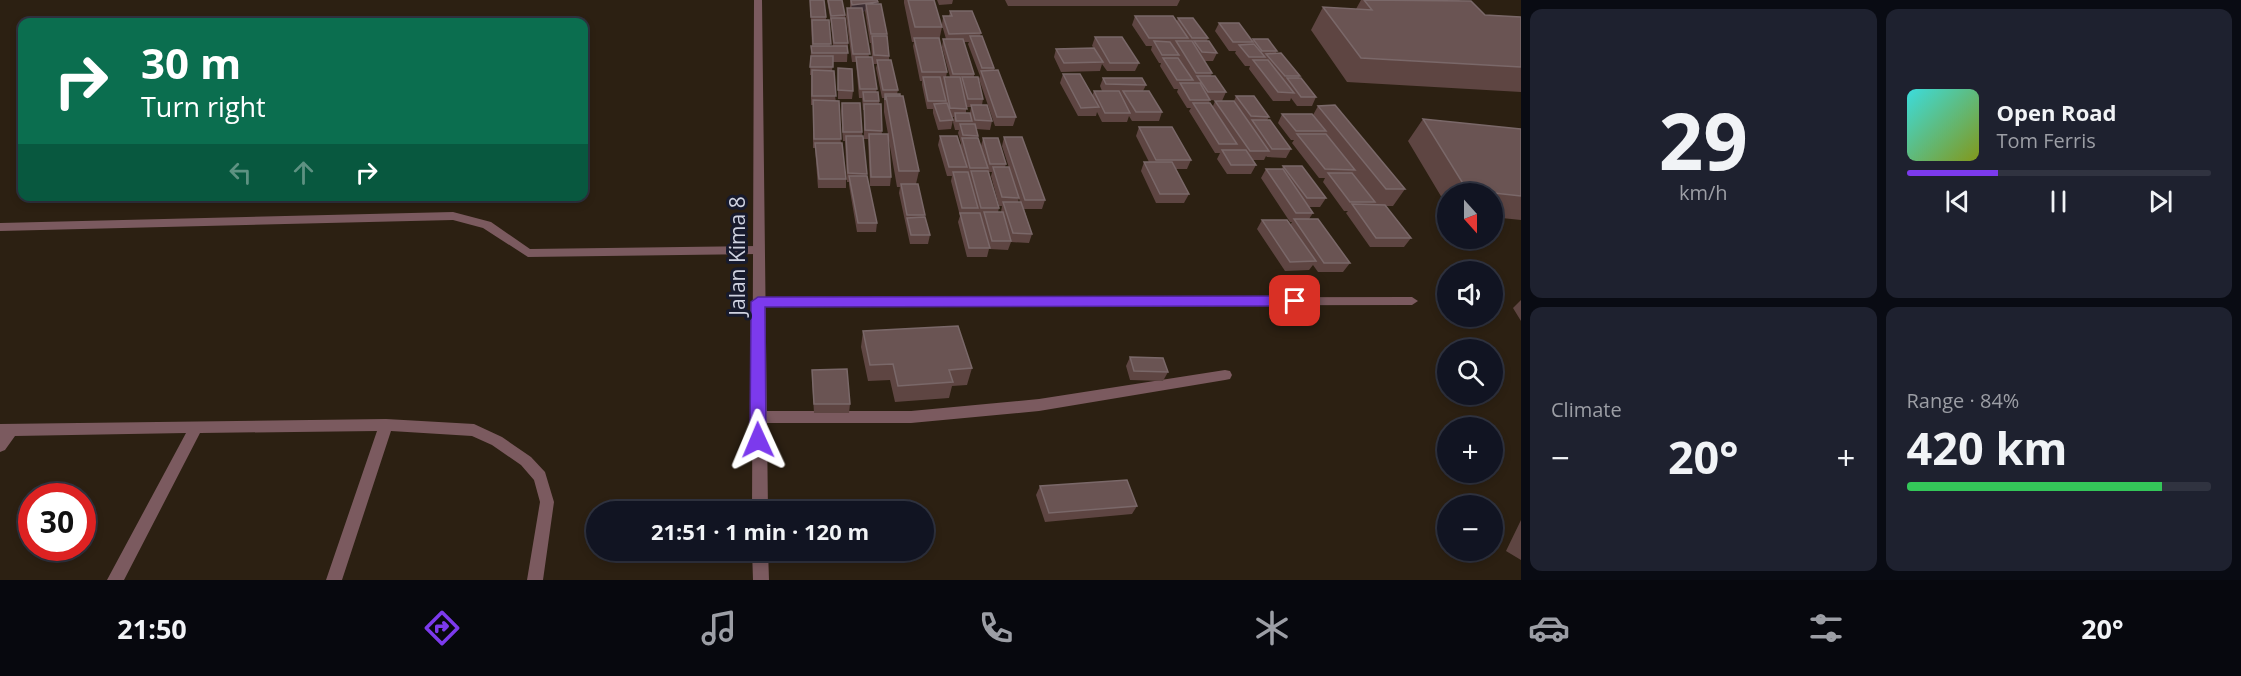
<!DOCTYPE html>
<html lang="en">
<head>
<meta charset="utf-8">
<style>
  body { margin:0; font-family:"Open Sans",sans-serif; background:#1e212f; color:#f1f3f6; height:100vh; display:flex; flex-direction:column; font-size:22px; white-space:nowrap }
  * { box-sizing:border-box; margin:0 }
  p { font-size:20px; color:#9c9ea5 }
  .icon { flex:none; width:33px; height:33px; fill:none; stroke:currentColor; stroke-width:2; stroke-linecap:round; stroke-linejoin:round }
  .map { position:relative; flex:1; overflow:hidden }
  .sheet { display:flex; flex-direction:column; gap:9px; padding:9px; background:#090b13; width:720px }
  .sheet>* { flex:none }
  .banner { position:absolute; left:18px; top:18px; width:570px; height:183px; border-radius:12px; box-shadow:0 3px 9px #0003,0 0 0 2px #303340; background:#0b6e4f; color:#fff; overflow:hidden }
  .needle { width:39px; rotate:159deg }
  .buttons { position:absolute; left:1437px; top:183px; display:grid; gap:12px }
  .buttons a { display:grid; place-items:center; width:66px; height:66px; border-radius:50%; background:#111422; box-shadow:0 3px 9px #0003,0 0 0 2px #303340; font-size:30px }
  .speed { position:absolute; left:18px; top:483px; display:flex; gap:12px; font-size:30px; font-weight:700; text-align:center }
  .speed>* { display:grid; place-content:center; width:78px; height:78px; border-radius:50%; background:#111422; box-shadow:0 3px 9px #0003,0 0 0 2px #303340; line-height:1 }
  .speed .limit { border:9px solid #d22; background:#fff; color:#111 }
  .pin { position:absolute; display:grid; place-items:center; width:51px; height:51px; color:#fff; margin:-26px; border-radius:12px; box-shadow:0 3px 9px #0006 }
  .me { position:absolute; width:66px; margin:-33px; rotate:359deg; stroke-linejoin:round; filter:drop-shadow(0 0 4px #0008) }
  .turn { display:flex; align-items:center; gap:21px; height:126px; padding:0 24px; font-size:27px }
  .turn .icon { width:78px; height:78px; stroke-width:2.5 }
  .turn b { display:block; font-size:42px; line-height:51px }
  .lanes { display:flex; align-items:center; height:57px; padding:0 24px; background:#0003; justify-content:center; gap:30px; direction:ltr }
  .lanes .off { opacity:.35 }
  .big { font-size:45px; font-weight:700; line-height:1.1 }
  .sheet .tile { flex:1; display:flex; flex-direction:column; justify-content:center; gap:9px; min-width:0; padding:0 21px; border-radius:12px; background:#1e212f }
  .sheet .dial { align-items:center; gap:0 }
  .dial b { font-size:78px; line-height:1 }
  .song { display:flex; align-items:center; gap:18px }
  .cover { width:72px; height:72px; border-radius:9px; background:linear-gradient(135deg,hsl(180 70% 55%),hsl(70 70% 35%)) }
  .played { height:6px; border-radius:3px; background:linear-gradient(90deg,#7c3aed 30%,#303340 30%) }
  .keys { display:flex; justify-content:space-around; direction:ltr }
  .heat { display:flex; justify-content:space-between; align-items:center; font-size:33px; direction:ltr }
  .charge { height:9px; border-radius:4px; background:linear-gradient(90deg,#34c759 84%,#303340 0) }
  .sheet .tiles { flex:1; display:grid; gap:9px; grid-template-columns:repeat(2,1fr) }
  .trip { position:absolute; left:586px; top:501px; width:348px; height:60px; border-radius:30px; background:#111422; box-shadow:0 3px 9px #0003,0 0 0 2px #303340; font-weight:700; line-height:60px; text-align:center }
  .dock { display:flex; height:96px; justify-content:space-around; align-items:center; background:#07080e; color:#9c9ea5 }
  .dock .icon { width:42px; height:42px }
  .dock .selected { color:#7c3aed }
  .dock b { font-size:27px; color:#f1f3f6 }
  main { display:flex; flex:1; min-height:0 }
  .map>svg:first-child { display:block }
</style>
</head>
<body>
<main>
<div class="map">
<svg width="1521" height="580" viewBox="0 0 1521 580">
  <rect width="100%" height="100%" fill="#171a2d"/>
  <path fill="#2c2012" fill-rule="evenodd" d="M 0,0 L 1521,0 L 1521,580 L 0,580 ZM 22,22 L 584,22 L 584,196 L 22,196 ZM 1448,194 L 1492,194 L 1492,238 L 1448,238 ZM 1448,272 L 1492,272 L 1492,316 L 1448,316 ZM 1448,350 L 1492,350 L 1492,394 L 1448,394 ZM 1448,428 L 1492,428 L 1492,472 L 1448,472 ZM 32,496 L 82,496 L 82,548 L 32,548 ZM 1448,506 L 1492,506 L 1492,550 L 1448,550 ZM 597,512 L 924,512 L 924,550 L 597,550 Z"/>
  <g fill="none" stroke-linecap="round" stroke-linejoin="round">
    <path fill="#7b5a5f" fill-rule="evenodd" d="M 453,212 L 491,222 L 530,249 L 758,246 L 764,250 L 758,254 L 528,257 L 483,228 L 453,220 L 0,231 L 0,223 Z
      M 1412,297 L 1418,301 L 1412,305 L 758,306 L 752,302 L 758,298 Z
      M 1225,370 L 1230,371 L 1232,375 L 1230,379 L 1225,380 L 1039,411 L 911,423 L 758,423 L 753,421 L 751,417 L 753,413 L 758,411 L 911,411 L 1039,399 Z
      M 386,419 L 474,424 L 502,437 L 531,457 L 545,472 L 554,502 L 543,580 L 527,580 L 540,502 L 534,480 L 521,465 L 492,445 L 472,436 L 391,431 L 342,580 L 326,580 L 377,431 L 200,433 L 124,580 L 107,580 L 186,433 L 15,436 L 5,450 L 0,452 L 0,424 Z"/>
    <path fill="#7b5a5f" fill-rule="evenodd" d="M 754,0 L 762,0 L 768,512 L 752,512 Z
      M 752,550 L 768,550 L 769,580 L 753,580 Z"/>
  </g>
  <path fill="#5e4542" fill-rule="evenodd" d="M 810,0 L 826,17 L 826,20 L 829,20 L 830,46 L 833,46 L 831,24 L 827,0 L 842,0 L 845,15 L 848,43 L 847,62 L 833,62 L 832,71 L 841,143 L 846,179 L 846,188 L 818,188 L 815,148 L 813,148 L 813,105 L 811,105 L 811,75 L 810,75 L 811,46 L 812,46 Z
    M 850,0 L 877,0 L 877,4 L 887,34 L 889,56 L 889,60 L 898,90 L 897,94 L 919,171 L 916,184 L 930,235 L 928,244 L 910,244 L 899,193 L 900,187 L 897,187 L 888,135 L 891,177 L 890,186 L 870,186 L 868,139 L 864,139 L 864,110 L 863,110 L 862,98 L 859,98 L 856,62 L 852,62 L 846,16 L 847,8 L 850,8 ZM 865,11 L 870,43 L 871,43 L 872,57 L 869,57 L 862,12 ZM 873,64 L 877,64 L 876,68 L 882,98 L 884,98 L 884,112 L 888,134 L 882,134 L 879,101 L 876,92 L 877,89 Z
    M 904,0 L 934,0 L 942,27 L 939,41 L 947,72 L 946,77 L 950,77 L 942,47 L 943,39 L 946,39 L 942,25 L 943,16 L 949,16 L 950,11 L 981,33 L 980,36 L 994,68 L 994,71 L 1016,117 L 1013,126 L 995,126 L 979,79 L 980,76 L 968,44 L 969,42 L 964,42 L 974,74 L 974,77 L 983,99 L 982,105 L 992,121 L 990,130 L 976,129 L 978,136 L 978,138 L 981,146 L 983,138 L 1006,164 L 1005,167 L 1019,198 L 1018,202 L 1020,202 L 1002,146 L 1004,137 L 1045,200 L 1042,209 L 1024,209 L 1032,234 L 1029,243 L 1011,242 L 1008,250 L 989,249 L 987,257 L 967,257 L 958,222 L 960,216 L 951,181 L 952,176 L 947,176 L 938,145 L 940,136 L 960,146 L 961,143 L 958,133 L 959,130 L 955,130 L 953,122 L 954,117 L 951,117 L 953,120 L 951,129 L 938,130 L 933,113 L 933,109 L 927,109 L 922,85 L 922,81 L 920,81 L 913,46 L 914,42 L 912,42 L 904,3 ZM 966,107 L 971,107 L 970,113 L 966,113 ZM 989,172 L 992,172 L 991,176 L 999,206 L 1002,206 L 1001,212 L 998,212 L 999,208 Z
    M 937,0 L 953,0 L 952,4 L 939,5 Z
    M 1005,0 L 1180,0 L 1177,6 L 1008,6 Z
    M 1361,0 L 1459,0 L 1485,15 L 1521,17 L 1521,92 L 1347,82 L 1311,30 L 1323,7 L 1356,9 Z
    M 1135,16 L 1177,21 L 1178,18 L 1208,38 L 1207,41 L 1217,53 L 1213,61 L 1204,61 L 1212,73 L 1211,76 L 1226,92 L 1222,101 L 1210,100 L 1209,103 L 1213,106 L 1215,101 L 1234,101 L 1236,96 L 1269,117 L 1267,120 L 1291,149 L 1286,158 L 1267,157 L 1266,156 L 1264,160 L 1252,160 L 1256,165 L 1251,174 L 1227,174 L 1217,159 L 1220,153 L 1215,153 L 1189,111 L 1191,108 L 1187,108 L 1177,92 L 1178,89 L 1174,89 L 1160,66 L 1161,63 L 1159,63 L 1151,50 L 1152,46 L 1146,46 L 1132,25 Z
    M 1219,23 L 1252,41 L 1253,39 L 1277,51 L 1276,53 L 1300,76 L 1299,78 L 1316,97 L 1312,106 L 1297,106 L 1291,98 L 1290,101 L 1273,101 L 1249,69 L 1250,66 L 1245,66 L 1235,53 L 1236,51 L 1229,51 L 1215,31 Z
    M 1095,37 L 1139,63 L 1135,71 L 1107,71 L 1102,64 L 1100,71 L 1061,72 L 1054,57 L 1056,49 L 1094,48 L 1092,46 Z
    M 838,68 L 853,91 L 852,99 L 838,99 Z
    M 1063,74 L 1092,96 L 1094,91 L 1102,91 L 1100,86 L 1103,78 L 1146,85 L 1143,91 L 1162,112 L 1159,121 L 1132,121 L 1129,116 L 1127,122 L 1102,122 L 1097,112 L 1096,116 L 1078,116 L 1060,83 Z
    M 842,103 L 862,132 L 867,176 L 877,223 L 876,232 L 857,232 L 849,185 L 849,182 L 847,182 L 845,141 L 843,141 L 841,111 Z
    M 1318,106 L 1405,189 L 1393,206 L 1385,206 L 1411,238 L 1404,247 L 1370,247 L 1346,213 L 1348,211 L 1344,211 L 1323,182 L 1325,178 L 1319,178 L 1292,143 L 1294,140 L 1291,140 L 1278,123 L 1282,114 L 1313,115 Z
    M 1423,119 L 1521,129 L 1521,220 L 1492,217 L 1492,194 L 1448,194 L 1448,208 L 1408,141 Z
    M 1139,127 L 1191,160 L 1187,169 L 1175,169 L 1189,194 L 1184,203 L 1156,203 L 1141,171 L 1144,162 L 1149,162 L 1136,136 Z
    M 1283,166 L 1326,198 L 1320,207 L 1309,207 L 1313,213 L 1309,219 L 1350,263 L 1343,272 L 1318,272 L 1313,265 L 1309,270 L 1285,271 L 1257,229 L 1262,220 L 1290,225 L 1292,222 L 1290,222 L 1261,178 L 1266,169 L 1282,169 Z
    M 1521,300 L 1521,321 L 1513,308 Z
    M 863,331 L 972,368 L 967,385 L 952,386 L 949,398 L 895,402 L 890,380 L 868,381 L 861,347 Z
    M 1130,357 L 1168,372 L 1163,381 L 1130,380 L 1126,366 Z
    M 812,370 L 850,404 L 849,413 L 814,413 L 812,379 Z
    M 1040,486 L 1137,506 L 1132,514 L 1045,522 L 1036,495 Z
    M 1521,520 L 1521,560 L 1506,551 Z"/>
  <path fill="#3c2d32" d="M 878,2 L 877,10 L 866,4 L 865,11 L 851,13 L 852,5 Z"/>
  <path fill="#6a5453" stroke="#7a6869" stroke-width="1.5" d="M 810,0 L 824,0 L 826,17 L 811,17 Z
    M 828,0 L 842,0 L 845,15 L 831,16 Z
    M 851,0 L 877,0 L 878,2 L 852,5 Z
    M 908,0 L 934,0 L 942,27 L 915,27 Z
    M 1364,0 L 1471,1 L 1485,15 L 1521,17 L 1521,67 L 1361,58 L 1323,7 L 1372,10 Z
    M 866,4 L 881,4 L 887,34 L 871,34 Z
    M 847,8 L 862,8 L 870,54 L 853,54 Z
    M 950,11 L 972,11 L 981,33 L 949,34 L 943,16 L 952,16 Z
    M 1135,16 L 1173,16 L 1188,38 L 1149,38 Z
    M 831,18 L 845,18 L 848,43 L 834,43 Z
    M 1178,18 L 1193,18 L 1208,38 L 1192,38 Z
    M 812,20 L 829,20 L 831,44 L 813,44 Z
    M 1219,23 L 1239,23 L 1253,42 L 1233,42 Z
    M 872,36 L 887,36 L 889,56 L 874,55 Z
    M 970,36 L 982,36 L 994,68 L 982,68 Z
    M 1095,37 L 1122,37 L 1139,63 L 1110,63 Z
    M 914,38 L 939,38 L 947,72 L 922,72 Z
    M 943,39 L 963,39 L 974,74 L 953,74 Z
    M 1253,39 L 1268,39 L 1277,51 L 1262,51 Z
    M 1154,41 L 1170,42 L 1179,55 L 1162,55 Z
    M 1176,41 L 1192,41 L 1212,73 L 1196,73 Z
    M 1194,41 L 1209,41 L 1217,53 L 1202,52 Z
    M 1254,44 L 1265,57 L 1249,57 L 1239,45 Z
    M 811,46 L 847,46 L 848,53 L 812,53 Z
    M 1094,48 L 1103,62 L 1064,63 L 1056,49 Z
    M 1281,53 L 1300,76 L 1285,76 L 1266,54 Z
    M 811,56 L 833,56 L 833,67 L 810,67 Z
    M 856,57 L 872,57 L 877,89 L 860,89 Z
    M 1163,58 L 1178,58 L 1193,80 L 1177,80 Z
    M 877,60 L 891,60 L 898,90 L 883,90 Z
    M 1253,60 L 1268,60 L 1294,93 L 1278,92 Z
    M 838,68 L 852,69 L 853,91 L 838,90 Z
    M 812,70 L 834,71 L 836,96 L 812,96 Z
    M 998,70 L 1016,117 L 997,117 L 981,71 Z
    M 1063,74 L 1080,74 L 1099,107 L 1081,108 Z
    M 1197,76 L 1215,76 L 1226,92 L 1208,92 Z
    M 923,77 L 940,77 L 946,101 L 928,101 Z
    M 944,77 L 960,77 L 967,109 L 950,108 Z
    M 962,77 L 978,77 L 983,99 L 968,99 Z
    M 1103,78 L 1142,78 L 1146,85 L 1106,84 Z
    M 1287,78 L 1301,78 L 1316,97 L 1301,97 Z
    M 1180,83 L 1200,83 L 1210,100 L 1190,100 Z
    M 1094,91 L 1119,91 L 1130,113 L 1105,113 Z
    M 1123,91 L 1149,91 L 1162,112 L 1136,112 Z
    M 863,92 L 878,92 L 879,101 L 864,101 Z
    M 885,94 L 900,94 L 900,96 L 886,96 L 885,100 Z
    M 886,96 L 903,96 L 919,171 L 899,171 Z
    M 1236,96 L 1254,96 L 1269,117 L 1251,116 Z
    M 813,100 L 839,101 L 841,139 L 814,139 Z
    M 1215,101 L 1234,101 L 1269,151 L 1250,151 Z
    M 842,103 L 860,103 L 862,132 L 843,132 Z
    M 947,103 L 953,120 L 940,121 L 934,104 Z
    M 1193,103 L 1210,103 L 1237,144 L 1219,144 Z
    M 864,104 L 881,104 L 882,131 L 865,130 Z
    M 971,105 L 987,105 L 992,121 L 975,120 Z
    M 1335,105 L 1405,189 L 1386,189 L 1318,106 Z
    M 955,113 L 970,113 L 972,121 L 956,121 Z
    M 1282,114 L 1312,114 L 1326,131 L 1296,131 Z
    M 1423,119 L 1521,129 L 1521,196 L 1467,190 Z
    M 1252,120 L 1270,120 L 1291,149 L 1272,149 Z
    M 960,124 L 975,124 L 978,136 L 963,135 Z
    M 1139,127 L 1172,127 L 1191,160 L 1156,160 Z
    M 869,134 L 888,134 L 891,177 L 871,177 Z
    M 1297,134 L 1326,134 L 1355,170 L 1325,169 Z
    M 846,136 L 863,136 L 867,174 L 848,173 Z
    M 940,136 L 957,136 L 967,167 L 949,167 Z
    M 1004,137 L 1022,137 L 1045,200 L 1025,200 Z
    M 962,138 L 978,138 L 988,168 L 970,168 Z
    M 983,138 L 998,138 L 1006,164 L 990,164 Z
    M 815,143 L 842,143 L 846,179 L 819,179 Z
    M 1222,150 L 1246,150 L 1256,165 L 1231,165 Z
    M 1144,162 L 1172,162 L 1189,194 L 1160,194 Z
    M 1283,166 L 1302,166 L 1326,198 L 1307,198 Z
    M 993,167 L 1009,167 L 1019,198 L 1002,197 Z
    M 1266,169 L 1283,169 L 1313,213 L 1296,213 Z
    M 971,171 L 988,171 L 999,208 L 981,208 Z
    M 953,172 L 968,172 L 978,208 L 962,208 Z
    M 1328,173 L 1352,173 L 1375,202 L 1350,202 Z
    M 849,176 L 867,176 L 877,223 L 858,223 Z
    M 901,184 L 918,184 L 925,215 L 907,215 Z
    M 1003,202 L 1021,202 L 1032,234 L 1013,233 Z
    M 1352,204 L 1385,205 L 1411,238 L 1376,238 Z
    M 984,212 L 1003,212 L 1011,241 L 992,241 Z
    M 960,213 L 980,213 L 990,248 L 969,248 Z
    M 925,217 L 930,235 L 911,235 L 907,218 Z
    M 1294,219 L 1318,219 L 1350,263 L 1324,263 Z
    M 1262,220 L 1287,220 L 1316,261 L 1290,262 Z
    M 958,326 L 972,368 L 949,370 L 953,382 L 898,386 L 893,364 L 870,365 L 863,331 Z
    M 1130,357 L 1163,358 L 1168,372 L 1134,371 Z
    M 847,369 L 850,404 L 814,404 L 812,370 Z
    M 1127,480 L 1137,506 L 1049,513 L 1040,486 Z"/>
  <path fill="#7c3aed" stroke="#51269a" stroke-width="1.5" d="M 1295,296 L 1302,301 L 1295,306 L 765,307 L 766,440 L 764,445 L 758,447 L 753,445 L 750,440 L 751,302 L 758,297 Z"/>
  <g text-anchor="middle" dominant-baseline="central" stroke-width="6" stroke-linejoin="round" paint-order="stroke">
    <g font-size="21" fill="#cfd2e0" stroke="#171a2d">
      <text transform="translate(737 256) rotate(-90)">Jalan Kima 8</text>
    </g>
  </g>
</svg>
<div class="buttons">
<a><svg class="needle" viewBox="-14 -14 28 28"><path d="M0-13l5 13h-10z" fill="#e53935"/><path d="M0 13l5-13h-10z" fill="#9c9ea5"/></svg></a>
<a><svg class="icon" aria-label="sound" viewBox="0 0 24 24"><path d="M4 9h4l5-4v14l-5-4H4zM17 9q2 3 0 6"/></svg></a>
<a><svg class="icon" aria-label="search" viewBox="0 0 24 24"><circle cx="10" cy="10" r="6"/><path d="M15 15l6 6"/></svg></a>
<a>+</a>
<a>−</a>
</div>
<div class="speed"><div class="limit">30</div></div>
<div class="pin" style="left:1295px;top:301px;background:#d93025"><svg class="icon" aria-label="arrive" viewBox="0 0 24 24"><path d="M6 21V4h12l-3 4 3 4H6"/></svg></div>
<svg class="me" style="left:758px;top:440px" viewBox="-20 -20 40 40"><path d="M0-17L14 15 0 8-14 15z" fill="#7c3aed" stroke="#fff" stroke-width="4"/></svg>
<div class="trip">21:51 · 1 min · 120 m</div>
<div class="banner">
<div class="turn"><svg class="icon" aria-label="right" viewBox="0 0 24 24"><path d="M7 20v-9h11M14 6l5 5-5 5"/></svg><div><b>30 m</b>Turn right</div></div>
<div class="lanes"><svg class="icon off" aria-label="left" viewBox="0 0 24 24"><path d="M17 20v-9H6M10 6l-5 5 5 5"/></svg><svg class="icon off" aria-label="ahead" viewBox="0 0 24 24"><path d="M12 20V5M6 11l6-6 6 6"/></svg><svg class="icon" aria-label="right" viewBox="0 0 24 24"><path d="M7 20v-9h11M14 6l5 5-5 5"/></svg></div>
</div>
</div>
<section class="sheet">
<div class="tiles">
<div class="tile dial"><b>29</b><p>km/h</p></div>
<div class="tile">
<div class="song"><i class="cover"></i><div><b>Open Road</b><p>Tom Ferris</p></div></div>
<div class="played"></div>
<div class="keys"><svg class="icon" aria-label="previous" viewBox="0 0 24 24"><path d="M18 5L8 12l10 7zM5 5v14"/></svg><svg class="icon" aria-label="pause" viewBox="0 0 24 24"><path d="M8 5v14M16 5v14"/></svg><svg class="icon" aria-label="next" viewBox="0 0 24 24"><path d="M6 5l10 7-10 7zM19 5v14"/></svg></div>
</div>
<div class="tile"><p>Climate</p>
<div class="heat"><a>−</a><b class="big">20°</b><a>+</a></div>
</div>
<div class="tile"><p>Range · 84%</p><b class="big">420 km</b><div class="charge"></div></div>
</div>
</section>
</main>
<nav class="dock">
<b>21:50</b>
<svg class="icon selected" aria-label="directions" viewBox="0 0 24 24"><path d="M12 3l9 9-9 9-9-9zM9 14v-3h6M13 9l2 2-2 2"/></svg>
<svg class="icon" aria-label="music" viewBox="0 0 24 24"><path d="M9 18V5l10-2v13"/><circle cx="6" cy="18" r="3"/><circle cx="16" cy="16" r="3"/></svg>
<svg class="icon" aria-label="phone" viewBox="0 0 24 24"><path d="M5 4h4l2 5-3 2q2 4 5 5l2-3 5 2v4C11 20 4 13 5 4z"/></svg>
<svg class="icon" aria-label="climate" viewBox="0 0 24 24"><path d="M12 3v18M4 7l16 10M4 17L20 7"/></svg>
<svg class="icon" aria-label="car" viewBox="0 0 24 24"><path d="M5 17H2v-5l4-1 3-4h7l3 4 3 1v5h-3M9 17h6M6 11h13"/><circle cx="7" cy="17" r="2"/><circle cx="17" cy="17" r="2"/></svg>
<svg class="icon" aria-label="filters" viewBox="0 0 24 24"><path d="M4 7h16M4 17h16"/><circle cx="9" cy="7" r="2"/><circle cx="15" cy="17" r="2"/></svg>
<b>20°</b>
</nav>
</body>
</html>
